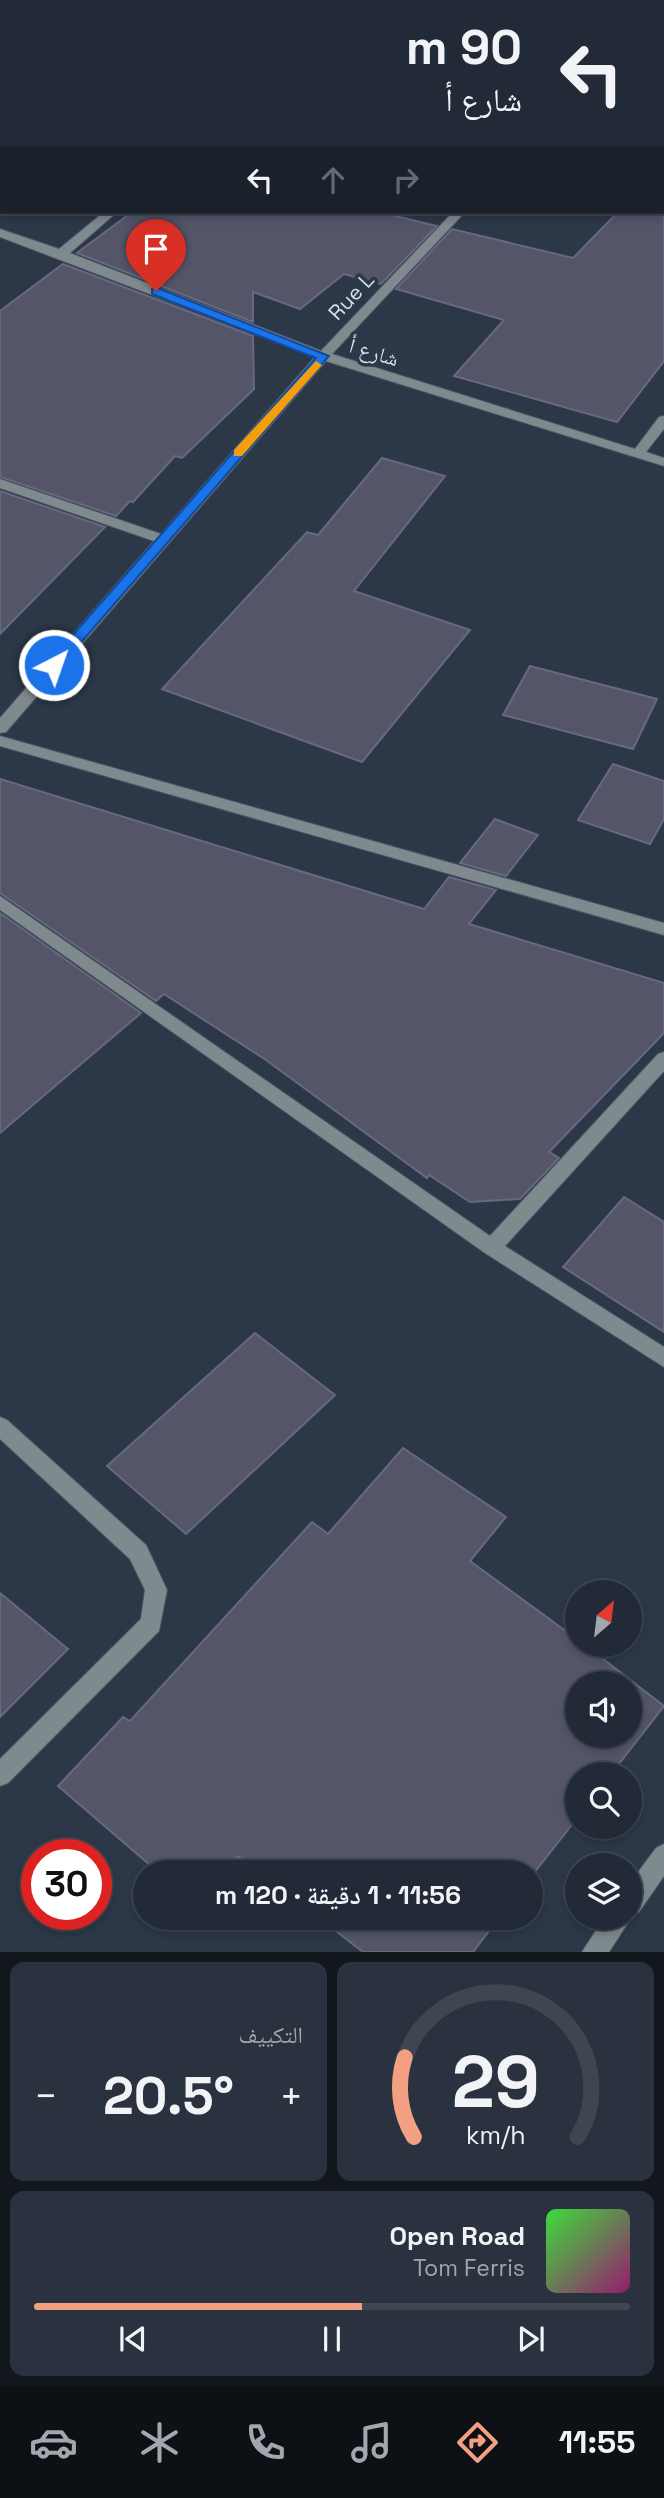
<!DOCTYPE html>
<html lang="ar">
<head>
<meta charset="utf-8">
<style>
  body { margin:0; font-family:"Space Grotesk","Noto Naskh Arabic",sans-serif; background:#29323e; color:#f1f3f6; direction:rtl; height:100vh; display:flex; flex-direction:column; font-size:26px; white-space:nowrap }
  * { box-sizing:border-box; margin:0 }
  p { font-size:23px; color:#a2a7ad }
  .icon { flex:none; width:38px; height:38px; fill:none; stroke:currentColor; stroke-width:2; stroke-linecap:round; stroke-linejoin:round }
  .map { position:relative; height:1952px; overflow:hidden; direction:ltr }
  .drawer { display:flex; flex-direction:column; gap:10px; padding:10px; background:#12171e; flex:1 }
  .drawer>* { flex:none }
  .banner { position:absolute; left:0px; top:0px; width:665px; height:214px; box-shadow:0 4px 10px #0003,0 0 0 2px #3e4651; direction:rtl; background:#212a36; color:#f1f3f6; overflow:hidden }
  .needle { width:46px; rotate:28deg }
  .tools { position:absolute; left:565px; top:1580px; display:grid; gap:14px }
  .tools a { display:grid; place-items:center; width:77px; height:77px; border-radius:50%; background:#212a36; box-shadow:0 4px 10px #0003,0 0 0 2px #3e4651; font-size:35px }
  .speed { position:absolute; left:21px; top:1839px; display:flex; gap:14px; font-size:35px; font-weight:700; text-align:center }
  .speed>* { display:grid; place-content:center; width:91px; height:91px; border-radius:50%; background:#212a36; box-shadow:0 4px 10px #0003,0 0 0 2px #3e4651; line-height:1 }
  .speed .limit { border:10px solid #d22; background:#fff; color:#111 }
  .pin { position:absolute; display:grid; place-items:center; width:60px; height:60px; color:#fff; margin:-72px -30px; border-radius:50% 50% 50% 0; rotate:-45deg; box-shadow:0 0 7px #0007 }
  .pin .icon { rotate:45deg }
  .me { position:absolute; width:77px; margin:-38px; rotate:41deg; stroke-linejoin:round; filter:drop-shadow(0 0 5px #0008) }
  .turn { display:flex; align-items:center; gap:24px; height:147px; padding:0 28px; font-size:32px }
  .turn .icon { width:91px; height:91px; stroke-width:2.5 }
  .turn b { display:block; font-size:49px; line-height:60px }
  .lanes { display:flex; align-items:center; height:66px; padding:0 28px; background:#0003; justify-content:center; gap:35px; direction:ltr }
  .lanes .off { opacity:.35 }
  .big { font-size:52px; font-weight:600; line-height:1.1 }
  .drawer .widget { flex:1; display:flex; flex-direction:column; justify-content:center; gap:10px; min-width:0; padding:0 24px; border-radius:14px; background:#29323e }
  .drawer .dial { align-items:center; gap:0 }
  .dial svg { height:182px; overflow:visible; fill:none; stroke:#3e4651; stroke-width:7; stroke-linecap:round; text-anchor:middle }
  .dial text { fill:#f1f3f6; stroke:none }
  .song { display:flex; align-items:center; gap:21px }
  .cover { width:84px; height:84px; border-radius:10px; background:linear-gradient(135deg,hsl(120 70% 55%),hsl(320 70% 35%)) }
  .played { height:7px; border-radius:4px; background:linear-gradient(90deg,#f2a081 55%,#3e4651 55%) }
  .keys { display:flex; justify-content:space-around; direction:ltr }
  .heat { display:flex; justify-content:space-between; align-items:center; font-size:38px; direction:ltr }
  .drawer .tiles { flex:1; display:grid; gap:10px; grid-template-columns:1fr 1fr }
  .widget:last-child { grid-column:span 2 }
  .trip { position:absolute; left:133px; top:1860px; width:410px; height:70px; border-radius:35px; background:#212a36; box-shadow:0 4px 10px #0003,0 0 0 2px #3e4651; font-weight:600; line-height:70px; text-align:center; direction:rtl }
  .dock { display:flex; height:112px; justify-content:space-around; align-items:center; background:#0d1116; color:#a2a7ad }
  .dock .icon { width:49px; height:49px }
  .dock .selected { color:#f2a081 }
  .dock b { font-size:32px; color:#f1f3f6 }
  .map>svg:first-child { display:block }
</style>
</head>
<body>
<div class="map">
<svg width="664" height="1952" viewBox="0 0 664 1952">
  <rect width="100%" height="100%" fill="#2c3848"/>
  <path fill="#545569" stroke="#68697e" stroke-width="2" fill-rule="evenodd" d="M 132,212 L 379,212 L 437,226 L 381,284 L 344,274 L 300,309 L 253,292 L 253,322 L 77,253 Z
    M 618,212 L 664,212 L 664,361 L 617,422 L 454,376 L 504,320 L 396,289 L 452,229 L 573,258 Z
    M 63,264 L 253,336 L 254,389 L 182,458 L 175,456 L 133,502 L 130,501 L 116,516 L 0,477 L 0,311 Z
    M 382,458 L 445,476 L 354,591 L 470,630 L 362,762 L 162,689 L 307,532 L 318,535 Z
    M 0,491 L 105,527 L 0,634 Z
    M 530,666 L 657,699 L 633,749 L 503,715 Z
    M 613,764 L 664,781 L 664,819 L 650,844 L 578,820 Z
    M 0,779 L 424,909 L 449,877 L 496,890 L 469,924 L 664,983 L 664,1033 L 549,1152 L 559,1158 L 520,1199 L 470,1202 L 429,1175 L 427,1178 L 266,1060 L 164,994 L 156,1001 L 0,893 Z
    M 495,819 L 538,835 L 506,876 L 460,863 Z
    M 0,913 L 141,1013 L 0,1133 Z
    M 624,1197 L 664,1222 L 664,1332 L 563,1267 Z
    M 255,1333 L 335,1395 L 186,1534 L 107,1466 Z
    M 403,1448 L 506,1517 L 470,1561 L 578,1640 L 578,1645 L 585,1645 L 664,1706 L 611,1774 L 578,1774 L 578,1817 L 530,1878 L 530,1872 L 260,1872 L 238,1856 L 223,1872 L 158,1872 L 58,1786 L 123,1717 L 130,1721 L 312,1522 L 328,1534 ZM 578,1684 L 630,1684 L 630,1736 L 578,1736 Z
    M 0,1593 L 68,1649 L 0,1717 Z
    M 319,1918 L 499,1918 L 473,1952 L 363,1952 Z"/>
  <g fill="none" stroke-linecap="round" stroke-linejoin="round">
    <defs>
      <path id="minor" d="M 35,0 L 47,0 L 34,2 Z
        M 354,0 L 365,0 L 353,2 Z
        M 656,0 L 664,0 L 664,4 L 655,2 Z
        M 0,26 L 2,26 L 0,33 Z
        M 663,72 L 664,72 L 664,78 L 663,78 Z
        M 104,212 L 117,212 L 70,253 L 321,351 L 453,212 L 465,212 L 332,354 L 635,449 L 659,417 L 664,416 L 664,429 L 646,452 L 664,458 L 664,466 L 326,361 L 6,732 L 0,733 L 0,718 L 154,541 L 0,488 L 0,479 L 161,534 L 315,357 L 0,237 L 0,229 L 59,249 Z
        M 0,736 L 664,923 L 664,935 L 0,746 Z
        M 0,896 L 490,1236 L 658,1054 L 664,1052 L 664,1071 L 505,1246 L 664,1347 L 664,1367 L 485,1253 L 0,910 Z
        M 0,1417 L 7,1420 L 146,1545 L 167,1590 L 159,1631 L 8,1783 L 0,1786 L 0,1759 L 141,1619 L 145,1590 L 130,1559 L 0,1439 Z
        M 664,1844 L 664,1876 L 639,1912 L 630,1915 L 631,1918 L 609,1952 L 582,1952 L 604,1918 L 630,1918 L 630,1883 L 656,1848 Z"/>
    </defs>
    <use href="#minor" stroke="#4b5665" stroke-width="2"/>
    <use href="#minor" fill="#7f8a8e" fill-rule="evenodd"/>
  </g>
  <path fill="#1a73e8" stroke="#114b97" stroke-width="2" d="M 152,289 L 160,289 L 329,356 L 59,668 L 49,668 L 49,662 L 316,358 L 152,294 Z"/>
  <path fill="#f59e0b" d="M 316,361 L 322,365 L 320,367 L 242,456 L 234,456 L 234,450 Z"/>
  <g text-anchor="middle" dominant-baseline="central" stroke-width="7" stroke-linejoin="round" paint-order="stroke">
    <g font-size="21" fill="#d6dee8" stroke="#2c3848">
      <text transform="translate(351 296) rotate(-47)">Rue L</text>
      <text transform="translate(374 352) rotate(17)">شارع أ</text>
    </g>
  </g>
</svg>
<div class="tools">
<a><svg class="needle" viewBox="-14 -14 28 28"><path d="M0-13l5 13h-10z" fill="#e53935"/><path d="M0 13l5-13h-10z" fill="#a2a7ad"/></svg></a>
<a><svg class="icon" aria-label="sound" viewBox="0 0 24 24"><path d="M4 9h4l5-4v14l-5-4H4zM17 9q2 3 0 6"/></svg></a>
<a><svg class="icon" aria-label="search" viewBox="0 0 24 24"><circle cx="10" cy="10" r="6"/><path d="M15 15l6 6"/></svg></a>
<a><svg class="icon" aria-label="layers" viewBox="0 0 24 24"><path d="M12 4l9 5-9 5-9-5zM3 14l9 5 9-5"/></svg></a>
</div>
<div class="speed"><div class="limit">30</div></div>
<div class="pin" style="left:156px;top:291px;background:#d93025"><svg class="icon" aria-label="arrive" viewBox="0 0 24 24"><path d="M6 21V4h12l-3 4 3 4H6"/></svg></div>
<svg class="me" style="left:54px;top:665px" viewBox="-20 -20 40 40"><circle r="17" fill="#1a73e8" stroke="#fff" stroke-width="3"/><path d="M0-11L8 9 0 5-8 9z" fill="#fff"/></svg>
<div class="trip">11:56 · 1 دقيقة · 120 m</div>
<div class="banner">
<div class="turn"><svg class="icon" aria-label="left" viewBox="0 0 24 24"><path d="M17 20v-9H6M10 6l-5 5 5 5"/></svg><div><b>90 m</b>شارع أ</div></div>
<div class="lanes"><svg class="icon" aria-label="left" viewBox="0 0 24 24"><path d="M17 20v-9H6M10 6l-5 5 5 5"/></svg><svg class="icon off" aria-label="ahead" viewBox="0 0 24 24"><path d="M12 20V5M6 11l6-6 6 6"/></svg><svg class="icon off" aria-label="right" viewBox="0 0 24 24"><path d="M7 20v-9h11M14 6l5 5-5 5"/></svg></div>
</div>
</div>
<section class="drawer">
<div class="tiles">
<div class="widget dial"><svg viewBox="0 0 100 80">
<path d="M14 69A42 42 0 1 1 86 69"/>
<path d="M14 69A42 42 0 0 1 10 34" stroke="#f2a081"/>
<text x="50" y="56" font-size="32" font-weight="700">29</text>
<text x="50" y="72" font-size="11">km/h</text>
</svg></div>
<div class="widget"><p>التكييف</p>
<div class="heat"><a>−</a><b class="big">20.5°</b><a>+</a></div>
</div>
<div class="widget">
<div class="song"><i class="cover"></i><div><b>Open Road</b><p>Tom Ferris</p></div></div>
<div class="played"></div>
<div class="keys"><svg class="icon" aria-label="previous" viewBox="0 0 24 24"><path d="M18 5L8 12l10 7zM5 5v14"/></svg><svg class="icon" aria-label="pause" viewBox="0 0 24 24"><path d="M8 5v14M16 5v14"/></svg><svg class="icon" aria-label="next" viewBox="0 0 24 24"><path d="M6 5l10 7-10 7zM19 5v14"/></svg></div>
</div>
</div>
</section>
<nav class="dock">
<b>11:55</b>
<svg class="icon selected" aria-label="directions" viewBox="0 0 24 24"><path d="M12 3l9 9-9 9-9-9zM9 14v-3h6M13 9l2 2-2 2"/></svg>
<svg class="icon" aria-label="music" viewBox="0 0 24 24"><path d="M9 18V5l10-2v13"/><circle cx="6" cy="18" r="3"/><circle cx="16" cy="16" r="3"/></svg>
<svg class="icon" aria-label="phone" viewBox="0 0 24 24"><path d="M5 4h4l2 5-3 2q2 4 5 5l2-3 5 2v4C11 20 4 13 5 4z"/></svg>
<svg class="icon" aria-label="climate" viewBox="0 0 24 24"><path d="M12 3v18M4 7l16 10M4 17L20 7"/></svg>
<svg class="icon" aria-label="car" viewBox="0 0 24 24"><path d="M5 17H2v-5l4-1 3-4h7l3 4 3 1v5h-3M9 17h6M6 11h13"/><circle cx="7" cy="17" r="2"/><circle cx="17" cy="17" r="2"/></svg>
</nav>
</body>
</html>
